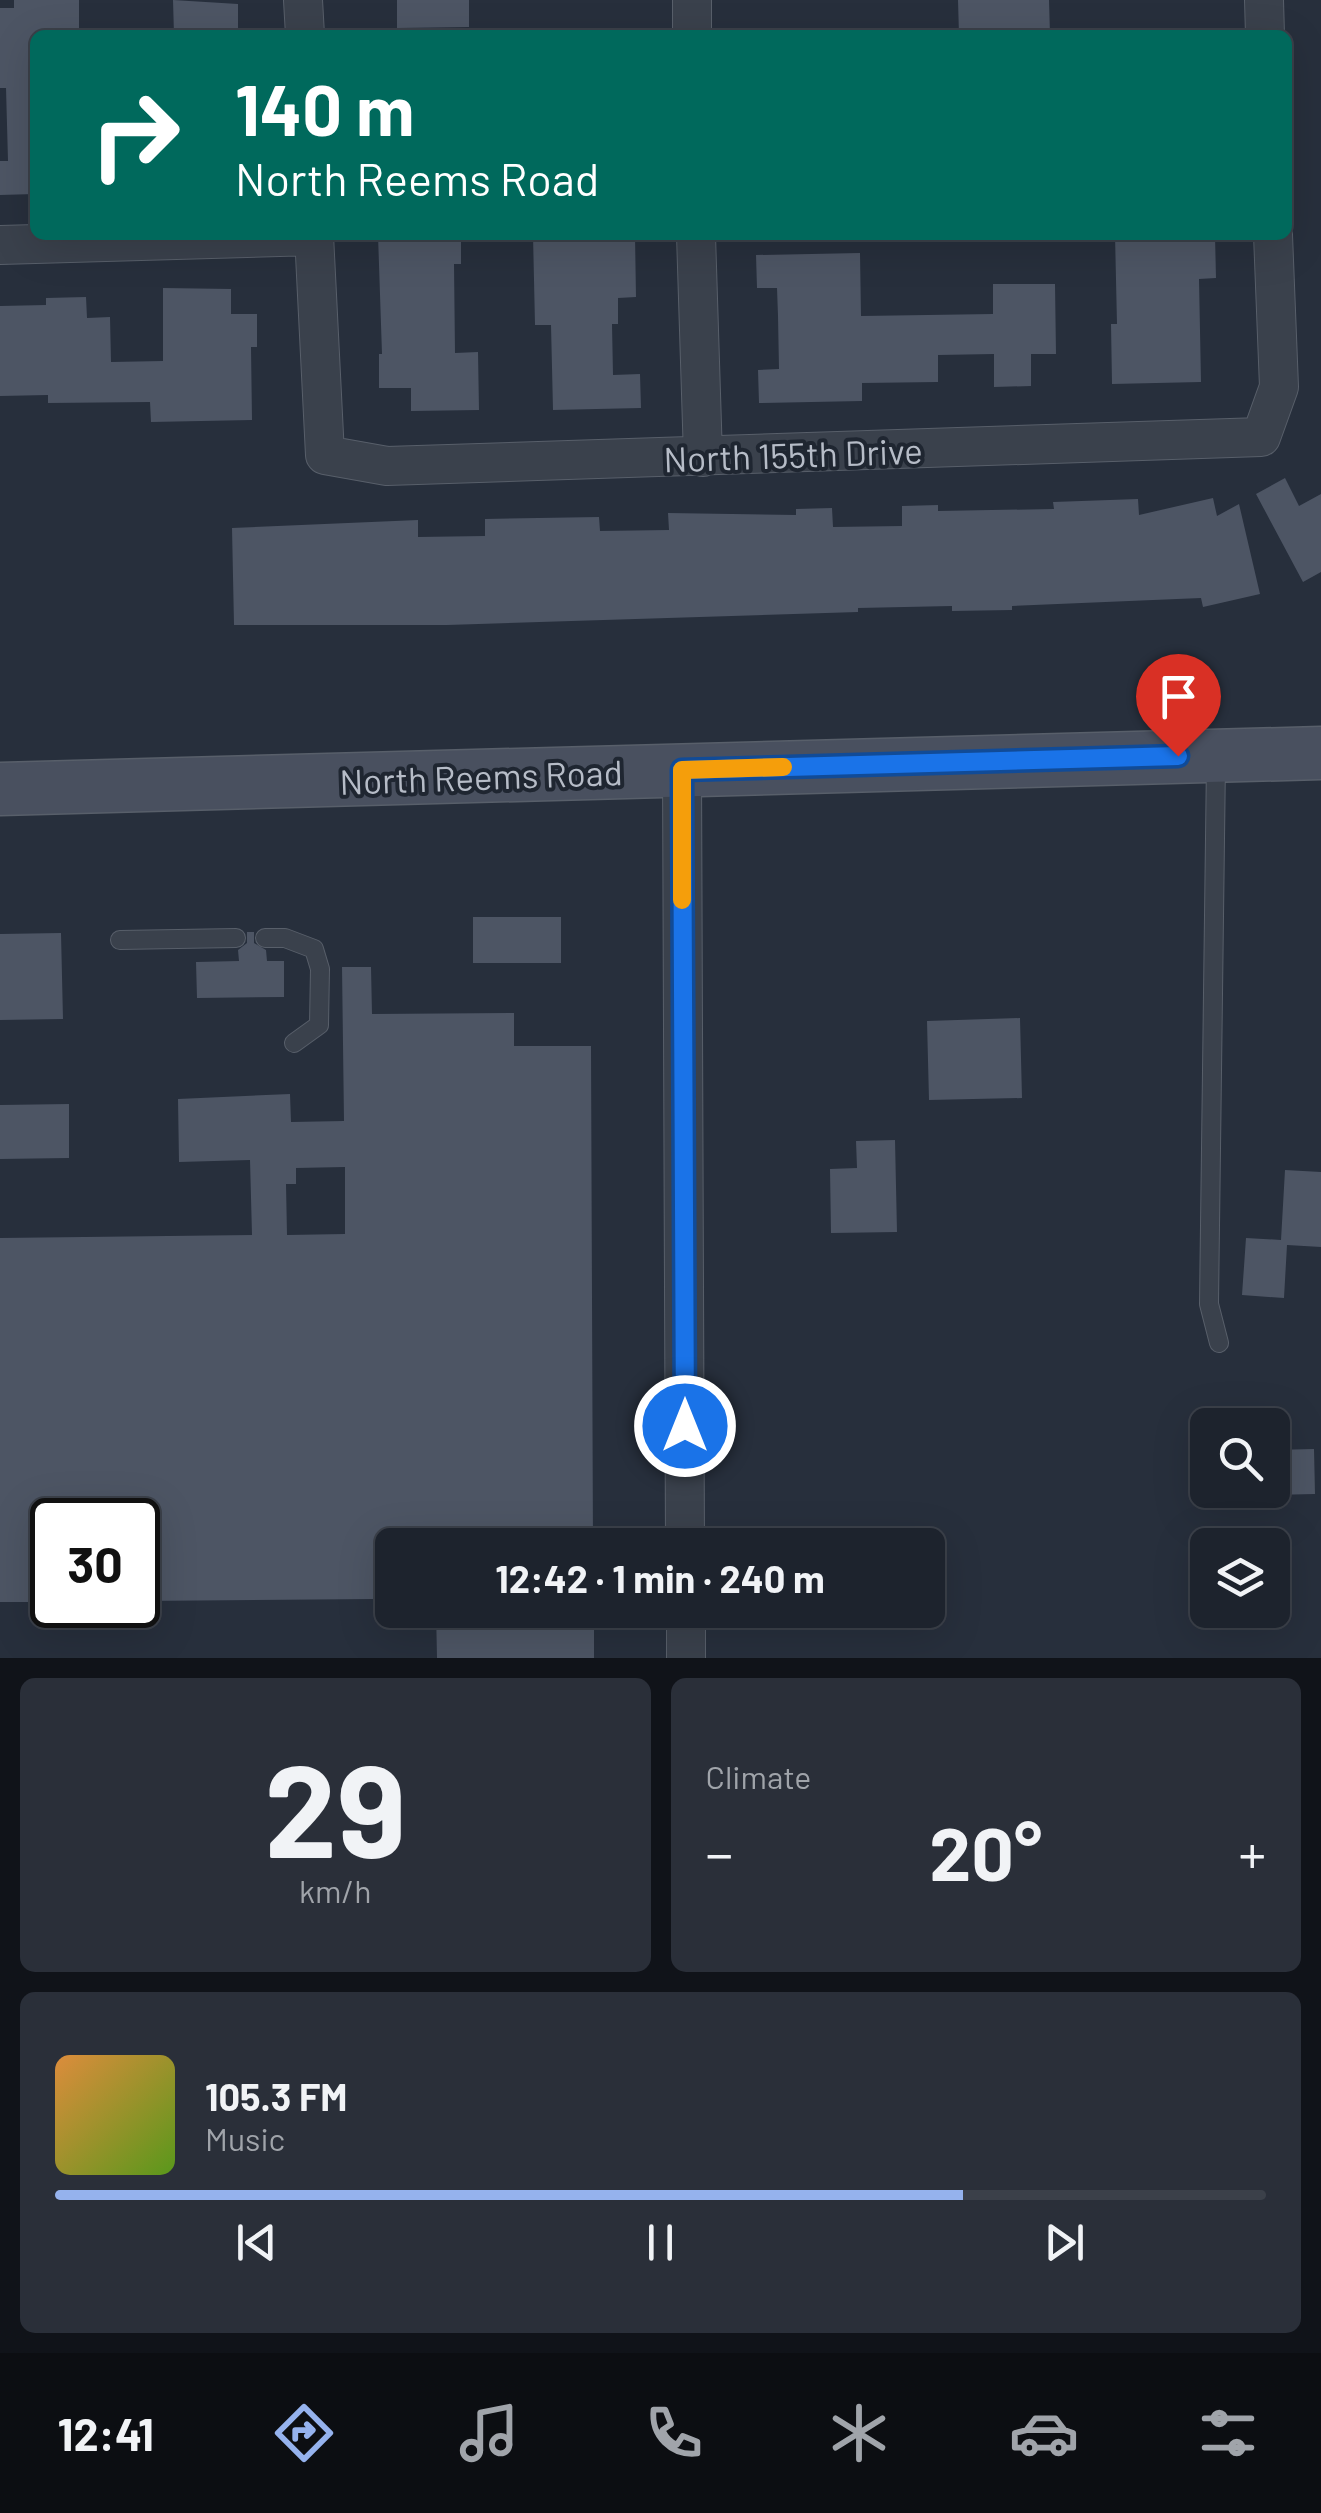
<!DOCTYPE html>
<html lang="en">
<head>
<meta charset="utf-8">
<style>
  body { margin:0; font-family:Barlow,sans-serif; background:#2a2f39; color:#f1f3f6; height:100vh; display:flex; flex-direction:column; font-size:38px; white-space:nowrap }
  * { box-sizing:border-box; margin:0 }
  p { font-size:32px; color:#a0a4aa }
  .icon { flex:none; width:55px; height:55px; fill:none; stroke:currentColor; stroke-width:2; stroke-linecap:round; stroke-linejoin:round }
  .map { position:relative; height:1658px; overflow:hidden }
  .panel { display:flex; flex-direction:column; gap:20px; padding:20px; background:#101319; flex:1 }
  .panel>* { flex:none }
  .hud { position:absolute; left:30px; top:30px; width:1262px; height:210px; border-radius:15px; box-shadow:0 10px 40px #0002,0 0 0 2px #3b4049; background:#00695c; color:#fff; overflow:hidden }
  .fabs { position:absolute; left:1190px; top:1408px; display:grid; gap:20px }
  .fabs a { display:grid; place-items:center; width:100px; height:100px; border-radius:15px; background:#1d232d; box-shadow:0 10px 40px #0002,0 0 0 2px #3b4049; font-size:50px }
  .speed { position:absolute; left:30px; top:1498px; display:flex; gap:20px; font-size:50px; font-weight:700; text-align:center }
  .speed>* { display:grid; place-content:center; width:130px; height:130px; border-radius:50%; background:#1d232d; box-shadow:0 10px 40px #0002,0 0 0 2px #3b4049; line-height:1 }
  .speed .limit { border:5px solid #111; border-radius:15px; background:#fff; color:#111 }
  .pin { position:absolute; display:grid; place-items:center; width:85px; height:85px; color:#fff; margin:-102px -42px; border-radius:50% 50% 50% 0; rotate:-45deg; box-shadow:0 0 10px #0007 }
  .pin .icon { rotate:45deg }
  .me { position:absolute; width:110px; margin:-55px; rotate:0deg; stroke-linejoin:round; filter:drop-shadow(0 0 8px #0008) }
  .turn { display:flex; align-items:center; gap:35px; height:210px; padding:0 40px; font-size:45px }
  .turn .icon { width:130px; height:130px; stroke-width:2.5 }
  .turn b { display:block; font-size:70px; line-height:85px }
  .big { font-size:75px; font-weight:700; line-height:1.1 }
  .panel .tile { flex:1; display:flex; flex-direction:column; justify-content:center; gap:15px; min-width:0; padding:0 35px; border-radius:15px; background:#2a2f39 }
  .panel .dial { align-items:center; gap:0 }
  .dial b { font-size:130px; line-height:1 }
  .song { display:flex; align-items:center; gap:30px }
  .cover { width:120px; height:120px; border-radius:15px; background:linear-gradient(135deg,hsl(30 70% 55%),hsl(90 70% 35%)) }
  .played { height:10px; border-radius:5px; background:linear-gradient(90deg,#95b2ed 75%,#3b4049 75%) }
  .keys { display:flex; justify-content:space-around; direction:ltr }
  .heat { display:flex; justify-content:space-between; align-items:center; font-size:55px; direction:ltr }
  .panel .tiles { flex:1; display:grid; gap:20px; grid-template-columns:1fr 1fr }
  .tile:last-child { grid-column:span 2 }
  .trip { position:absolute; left:375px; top:1528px; width:570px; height:100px; border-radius:15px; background:#1d232d; box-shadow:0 10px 40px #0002,0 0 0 2px #3b4049; font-weight:700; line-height:100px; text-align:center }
  .tabs { display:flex; height:160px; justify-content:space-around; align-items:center; background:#0c0e12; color:#a0a4aa }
  .tabs .icon { width:70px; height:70px }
  .tabs .on { color:#95b2ed }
  .tabs b { font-size:45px; color:#f1f3f6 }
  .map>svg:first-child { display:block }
</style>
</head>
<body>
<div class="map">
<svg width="1321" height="1658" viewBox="0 0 1321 1658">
  <rect width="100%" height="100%" fill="#272f3c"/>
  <path fill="#4d5564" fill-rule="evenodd" d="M 14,0 L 79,0 L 79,35 L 35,35 L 35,194 L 0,195 L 0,161 L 8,161 L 6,88 L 0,88 L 0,8 L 14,8 Z
    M 173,0 L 238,4 L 238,35 L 174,35 Z
    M 397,0 L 469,0 L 469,27 L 397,28 Z
    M 958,0 L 1049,0 L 1050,35 L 959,35 Z
    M 378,235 L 461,235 L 461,264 L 454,264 L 455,353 L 478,352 L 479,410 L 411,411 L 411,388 L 379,388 L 379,354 L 382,354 Z
    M 533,235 L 635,235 L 636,297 L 618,298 L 618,324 L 612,324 L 613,375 L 640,374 L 641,408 L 553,410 L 551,325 L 535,325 Z
    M 1115,235 L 1215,235 L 1216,278 L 1199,279 L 1201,382 L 1112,384 L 1111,324 L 1117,324 Z
    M 860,253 L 861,316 L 993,314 L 993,284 L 1055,284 L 1056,354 L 1031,354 L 1031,386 L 994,387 L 994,354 L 938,355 L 938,382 L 862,383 L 862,401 L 759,403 L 758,370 L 779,369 L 778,316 L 777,288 L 757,288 L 756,255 Z
    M 163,288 L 231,289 L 231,314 L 257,314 L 257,347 L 251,347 L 252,420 L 151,422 L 150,402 L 48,403 L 48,395 L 0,396 L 0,306 L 46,305 L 46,298 L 86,297 L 87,318 L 110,317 L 111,362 L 163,361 Z
    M 1285,478 L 1299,506 L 1321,494 L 1321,572 L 1303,582 L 1256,494 Z
    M 1213,498 L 1217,516 L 1239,504 L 1260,594 L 1203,607 L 1201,598 L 1012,606 L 1012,610 L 952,611 L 952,606 L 858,608 L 858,612 L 447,625 L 234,625 L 232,528 L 418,520 L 418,537 L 485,536 L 485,519 L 599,517 L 600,531 L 669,530 L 668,513 L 796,515 L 796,509 L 832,508 L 833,527 L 902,526 L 902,506 L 938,505 L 938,511 L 1054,509 L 1053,502 L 1138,499 L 1139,515 Z
    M 473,917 L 561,917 L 561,963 L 473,963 Z
    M 247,932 L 254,932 L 254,943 L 266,950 L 267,961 L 284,961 L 284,997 L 197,998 L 196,962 L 239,961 L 238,950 L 247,943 Z
    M 61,933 L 63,1019 L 0,1020 L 0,934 Z
    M 342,967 L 371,967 L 372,1014 L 514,1013 L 514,1046 L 591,1046 L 593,1545 L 375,1545 L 376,1599 L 138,1601 L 138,1520 L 52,1520 L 52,1602 L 0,1602 L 0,1238 L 252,1235 L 250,1160 L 179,1162 L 178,1099 L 290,1094 L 291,1122 L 344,1121 ZM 345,1167 L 345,1234 L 287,1235 L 286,1184 L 296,1184 L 296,1168 Z
    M 1020,1018 L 1022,1098 L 929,1100 L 927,1021 Z
    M 69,1104 L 69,1158 L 0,1159 L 0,1105 Z
    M 895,1140 L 897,1232 L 831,1233 L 830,1169 L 857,1168 L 856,1141 Z
    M 1285,1170 L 1321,1172 L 1321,1247 L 1287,1245 L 1284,1298 L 1242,1295 L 1246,1238 L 1281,1240 Z
    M 1314,1449 L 1315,1494 L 1272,1495 L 1272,1450 Z
    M 436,1610 L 594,1610 L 594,1658 L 437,1658 Z"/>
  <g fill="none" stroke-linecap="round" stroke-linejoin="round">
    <defs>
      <path id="lane" d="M 1216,761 L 1209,1304 L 1219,1343
        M 265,938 L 285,938 L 314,949 L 320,969 L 319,1025 L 294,1043
        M 120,940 L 236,938"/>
      <path id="street" d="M 303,0 L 305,35
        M 1264,0 L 1265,35
        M 692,35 L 692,0
        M 314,235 L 325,455 L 387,466 L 1261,437 L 1279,387 L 1273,235
        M 696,235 L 703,457
        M 0,245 L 314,236
        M 682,770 L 685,1545
        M 686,1610 L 686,1658"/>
      <path id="secondary" d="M 0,789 L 1321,753"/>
    </defs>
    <use href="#lane" stroke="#585f6a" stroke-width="20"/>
    <use href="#street" stroke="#585f6a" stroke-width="40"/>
    <use href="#secondary" stroke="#585f6a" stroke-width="55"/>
    <use href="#lane" stroke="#3a414c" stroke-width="18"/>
    <use href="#street" stroke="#3a414c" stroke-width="38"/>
    <use href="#secondary" stroke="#49505f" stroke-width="52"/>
  </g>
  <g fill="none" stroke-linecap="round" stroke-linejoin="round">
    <defs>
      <path id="route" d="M 685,1426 L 682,770 L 1178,756"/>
    </defs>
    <use href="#route" stroke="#114b97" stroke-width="25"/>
    <use href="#route" stroke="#1a73e8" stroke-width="18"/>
    <path stroke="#f59e0b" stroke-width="18" d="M 682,900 L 682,770 L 783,767"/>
  </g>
  <g text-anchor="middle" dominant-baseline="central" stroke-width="8" stroke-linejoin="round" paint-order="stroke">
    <g font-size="35" fill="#b6bcc7" stroke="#1f2631">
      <text transform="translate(793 454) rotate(-2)">North 155th Drive</text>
      <text transform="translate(481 776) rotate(-2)">North Reems Road</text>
    </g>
  </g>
</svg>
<div class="fabs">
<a><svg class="icon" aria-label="search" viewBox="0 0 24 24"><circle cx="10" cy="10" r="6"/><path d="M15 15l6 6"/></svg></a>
<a><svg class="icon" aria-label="layers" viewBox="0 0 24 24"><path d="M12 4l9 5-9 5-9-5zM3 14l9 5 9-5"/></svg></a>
</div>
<div class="speed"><div class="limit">30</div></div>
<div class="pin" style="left:1178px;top:756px;background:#d93025"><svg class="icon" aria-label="arrive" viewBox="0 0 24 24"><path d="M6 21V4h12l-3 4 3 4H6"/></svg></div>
<svg class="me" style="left:685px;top:1426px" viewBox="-20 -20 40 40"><circle r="17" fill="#1a73e8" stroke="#fff" stroke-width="3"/><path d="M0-11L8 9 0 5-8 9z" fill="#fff"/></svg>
<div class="trip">12:42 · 1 min · 240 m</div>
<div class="hud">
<div class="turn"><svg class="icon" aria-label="right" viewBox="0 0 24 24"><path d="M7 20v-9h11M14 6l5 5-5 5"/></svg><div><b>140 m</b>North Reems Road</div></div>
</div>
</div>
<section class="panel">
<div class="tiles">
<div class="tile dial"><b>29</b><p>km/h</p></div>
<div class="tile"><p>Climate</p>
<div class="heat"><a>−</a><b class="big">20°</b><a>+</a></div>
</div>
<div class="tile">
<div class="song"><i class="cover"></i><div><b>105.3 FM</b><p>Music</p></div></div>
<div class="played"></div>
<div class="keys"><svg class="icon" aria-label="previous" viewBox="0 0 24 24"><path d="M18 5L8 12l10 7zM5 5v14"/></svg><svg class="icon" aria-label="pause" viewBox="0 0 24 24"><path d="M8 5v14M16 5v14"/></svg><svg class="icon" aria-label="next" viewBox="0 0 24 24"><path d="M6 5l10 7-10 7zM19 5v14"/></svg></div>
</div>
</div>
</section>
<nav class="tabs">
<b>12:41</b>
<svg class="icon on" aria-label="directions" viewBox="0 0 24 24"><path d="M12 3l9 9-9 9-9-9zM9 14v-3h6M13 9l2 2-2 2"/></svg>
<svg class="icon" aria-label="music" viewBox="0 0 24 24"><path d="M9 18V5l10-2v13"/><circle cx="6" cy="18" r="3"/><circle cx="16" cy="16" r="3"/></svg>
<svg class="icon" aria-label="phone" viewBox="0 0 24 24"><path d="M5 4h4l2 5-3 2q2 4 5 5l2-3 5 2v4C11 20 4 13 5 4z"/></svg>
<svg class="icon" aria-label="climate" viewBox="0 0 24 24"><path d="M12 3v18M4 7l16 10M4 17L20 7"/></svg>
<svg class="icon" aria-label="car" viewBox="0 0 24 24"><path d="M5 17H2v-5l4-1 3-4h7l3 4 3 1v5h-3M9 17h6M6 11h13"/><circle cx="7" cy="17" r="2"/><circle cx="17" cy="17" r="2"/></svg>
<svg class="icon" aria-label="filters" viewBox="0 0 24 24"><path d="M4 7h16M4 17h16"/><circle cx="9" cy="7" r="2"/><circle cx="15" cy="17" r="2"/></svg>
</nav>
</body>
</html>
